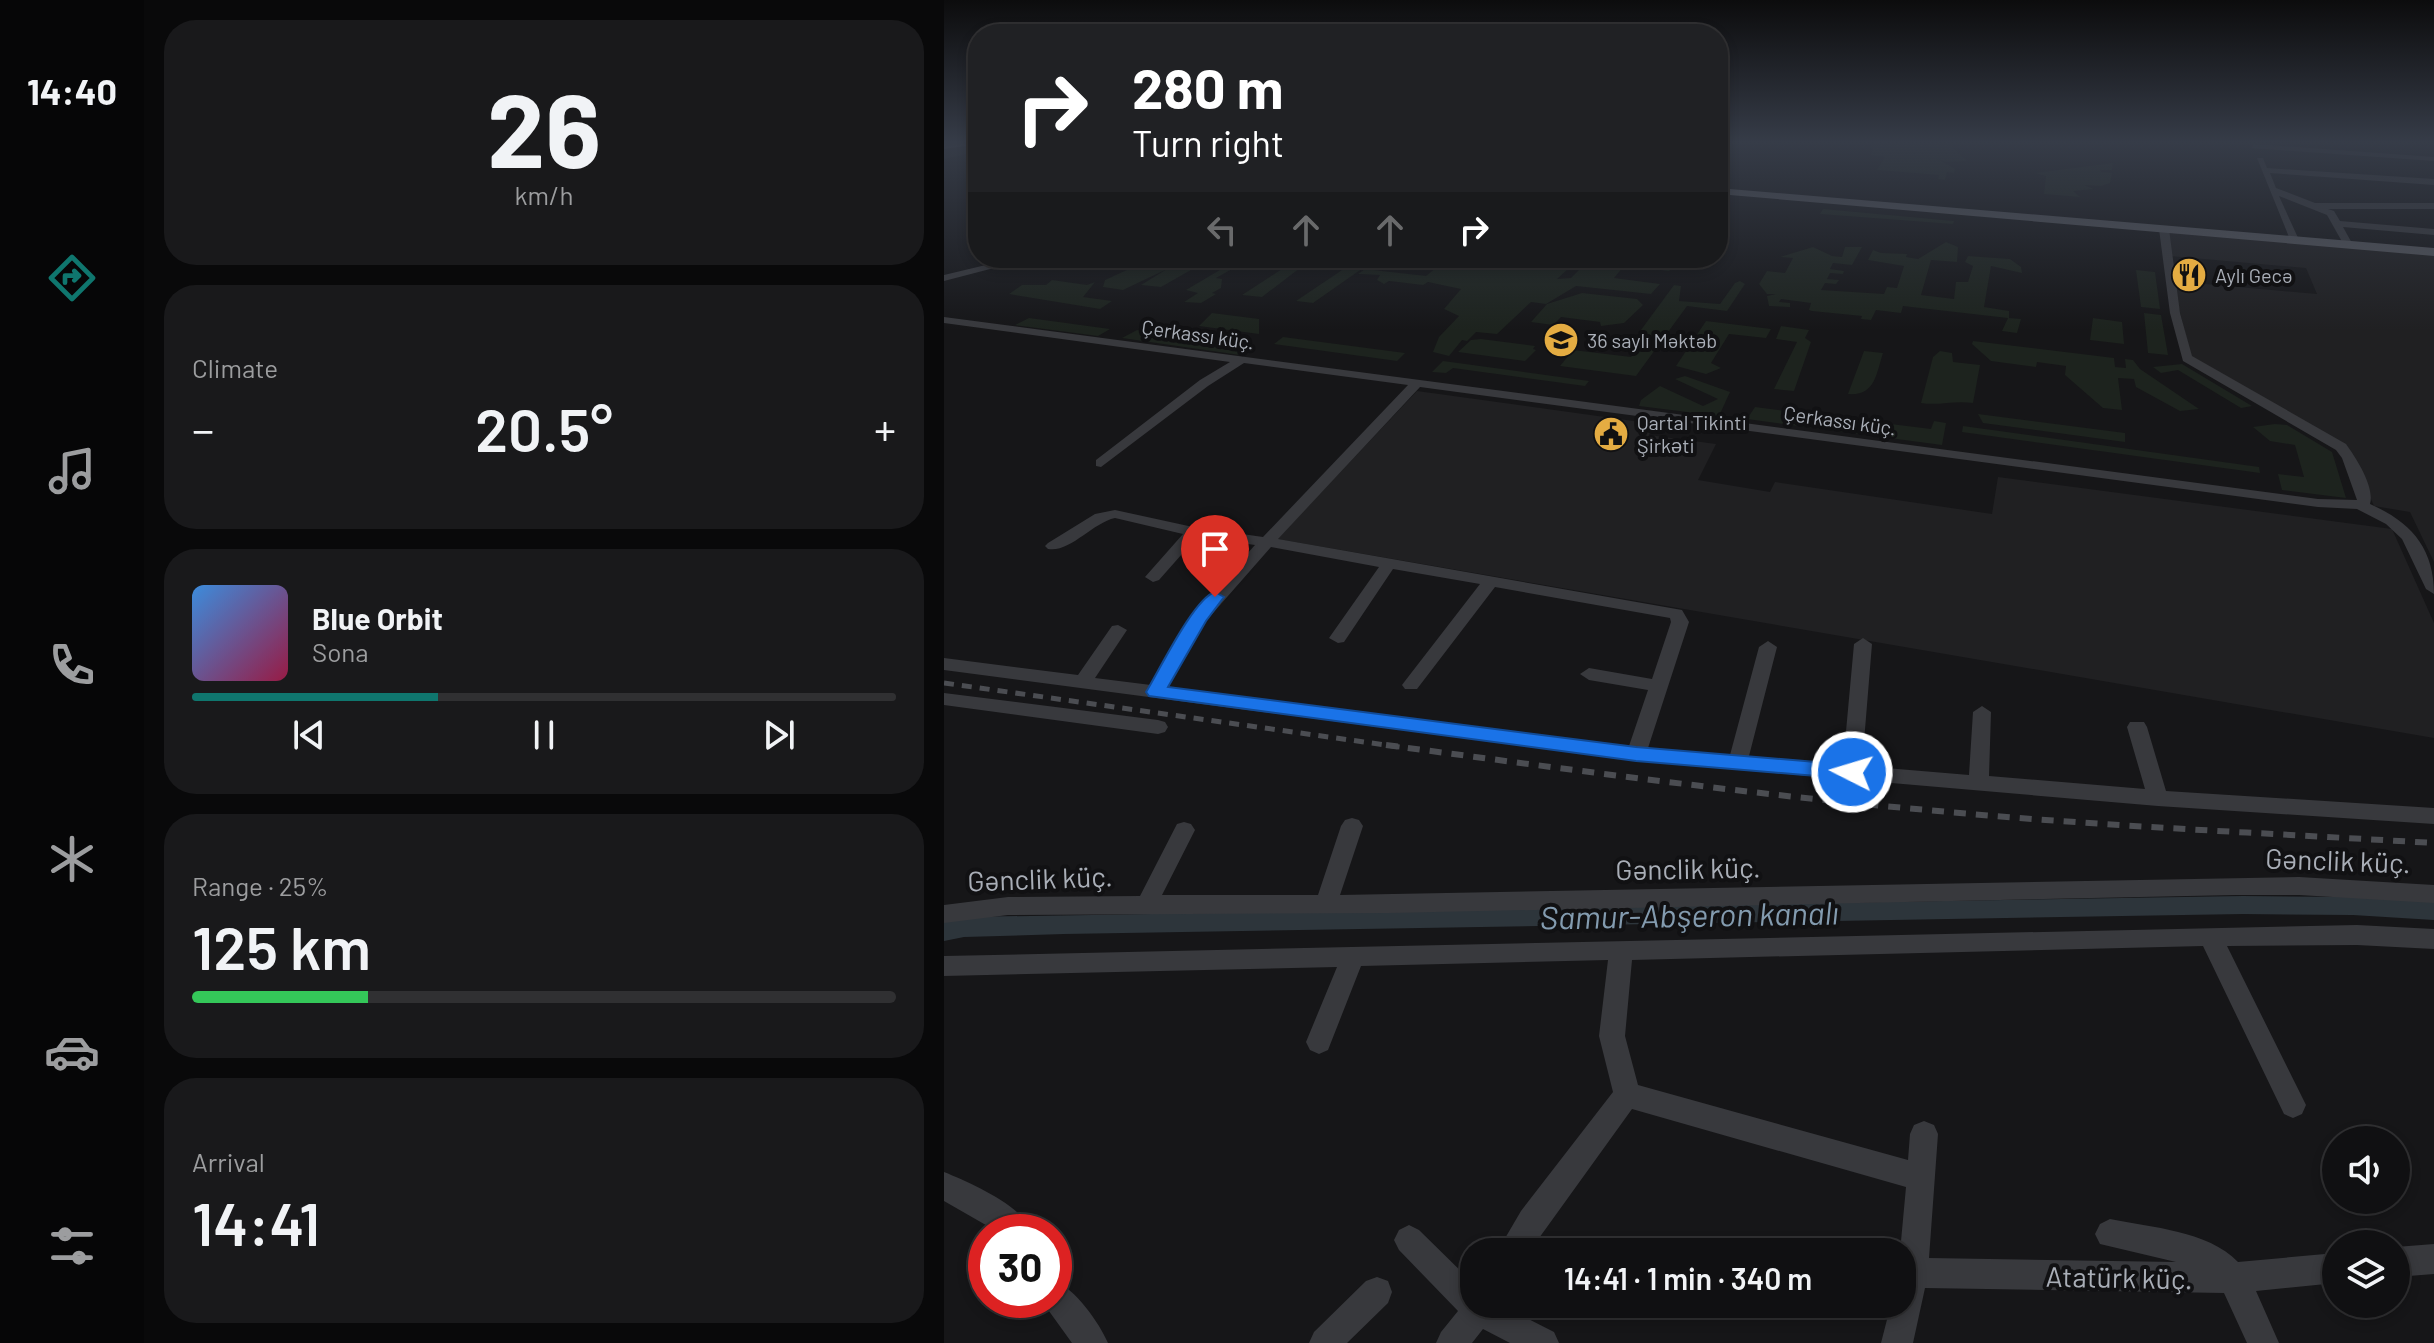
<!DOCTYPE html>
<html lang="en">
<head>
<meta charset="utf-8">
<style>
  body { margin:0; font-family:Barlow,sans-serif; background:#19191b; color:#f1f3f6; height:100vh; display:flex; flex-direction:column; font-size:30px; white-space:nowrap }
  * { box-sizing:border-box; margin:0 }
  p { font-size:26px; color:#9c9d9f }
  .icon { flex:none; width:44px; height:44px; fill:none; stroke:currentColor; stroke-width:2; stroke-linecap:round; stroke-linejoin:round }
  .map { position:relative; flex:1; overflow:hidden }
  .details { display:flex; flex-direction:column; gap:20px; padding:20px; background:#09090a; width:800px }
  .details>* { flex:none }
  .hud { position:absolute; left:24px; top:24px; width:760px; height:244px; border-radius:32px; box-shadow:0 4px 12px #0003,0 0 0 2px #303032; background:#202124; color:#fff; overflow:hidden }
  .controls { position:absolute; left:1378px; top:1126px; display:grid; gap:16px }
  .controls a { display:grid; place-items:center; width:88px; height:88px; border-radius:50%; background:#101012; box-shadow:0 4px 12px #0003,0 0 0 2px #303032; font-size:40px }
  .speed { position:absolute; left:24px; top:1214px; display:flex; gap:16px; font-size:40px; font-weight:700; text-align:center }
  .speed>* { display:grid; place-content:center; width:104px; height:104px; border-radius:50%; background:#101012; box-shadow:0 4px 12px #0003,0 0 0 2px #303032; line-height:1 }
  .speed .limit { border:12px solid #d22; background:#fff; color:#111 }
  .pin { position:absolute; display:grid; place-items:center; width:68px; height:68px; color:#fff; margin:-82px -34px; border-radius:50% 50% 50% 0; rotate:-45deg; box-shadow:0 0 8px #0007 }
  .pin .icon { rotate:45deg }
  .me { position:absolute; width:88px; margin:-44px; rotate:275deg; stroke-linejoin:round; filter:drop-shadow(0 0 6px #0008) }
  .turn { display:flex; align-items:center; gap:28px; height:168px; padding:0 32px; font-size:36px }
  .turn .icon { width:104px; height:104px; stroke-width:2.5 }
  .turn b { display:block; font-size:56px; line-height:68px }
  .lanes { display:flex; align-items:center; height:76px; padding:0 32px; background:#0003; justify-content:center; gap:40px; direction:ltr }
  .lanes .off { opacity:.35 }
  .big { font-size:60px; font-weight:600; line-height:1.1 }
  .details .tile { flex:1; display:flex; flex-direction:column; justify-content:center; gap:12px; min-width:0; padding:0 28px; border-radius:32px; background:#19191b }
  .details .dial { align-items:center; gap:0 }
  .dial b { font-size:104px; line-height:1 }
  .song { display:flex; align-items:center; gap:24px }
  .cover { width:96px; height:96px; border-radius:12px; background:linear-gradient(135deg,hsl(210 70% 55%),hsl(340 70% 35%)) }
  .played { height:8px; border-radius:4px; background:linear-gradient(90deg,#0f766e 35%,#303032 35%) }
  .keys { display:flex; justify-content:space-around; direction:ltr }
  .heat { display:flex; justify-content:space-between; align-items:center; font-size:44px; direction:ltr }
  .charge { height:12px; border-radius:6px; background:linear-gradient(90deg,#34c759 25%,#303032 0) }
  .trip { position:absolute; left:516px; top:1238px; width:456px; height:80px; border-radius:32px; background:#101012; box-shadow:0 4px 12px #0003,0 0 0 2px #303032; font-weight:600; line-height:80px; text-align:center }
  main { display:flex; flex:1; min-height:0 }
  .dock { display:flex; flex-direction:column; width:144px; justify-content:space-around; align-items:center; background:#060607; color:#9c9d9f }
  .dock .icon { width:56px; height:56px }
  .dock .on { color:#0f766e }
  .dock b { font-size:36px; color:#f1f3f6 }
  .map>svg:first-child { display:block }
</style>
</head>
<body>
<main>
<nav class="dock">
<b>14:40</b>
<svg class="icon on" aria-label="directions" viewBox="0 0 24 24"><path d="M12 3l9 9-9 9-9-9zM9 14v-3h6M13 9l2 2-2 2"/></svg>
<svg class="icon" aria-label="music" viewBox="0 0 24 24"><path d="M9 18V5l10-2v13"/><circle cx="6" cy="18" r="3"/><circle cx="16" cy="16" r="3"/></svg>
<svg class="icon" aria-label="phone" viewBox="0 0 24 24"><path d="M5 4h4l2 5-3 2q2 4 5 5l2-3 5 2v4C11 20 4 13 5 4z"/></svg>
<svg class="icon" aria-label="climate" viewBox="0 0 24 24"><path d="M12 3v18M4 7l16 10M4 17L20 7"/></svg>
<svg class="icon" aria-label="car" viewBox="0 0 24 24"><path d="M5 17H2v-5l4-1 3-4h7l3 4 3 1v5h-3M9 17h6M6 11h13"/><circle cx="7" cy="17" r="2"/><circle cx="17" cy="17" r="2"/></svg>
<svg class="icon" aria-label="filters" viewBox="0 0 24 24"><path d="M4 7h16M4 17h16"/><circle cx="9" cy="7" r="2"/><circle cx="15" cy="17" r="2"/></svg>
</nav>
<section class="details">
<div class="tile dial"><b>26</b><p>km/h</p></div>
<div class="tile"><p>Climate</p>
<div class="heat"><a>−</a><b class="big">20.5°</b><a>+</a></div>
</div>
<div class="tile">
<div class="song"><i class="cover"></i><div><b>Blue Orbit</b><p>Sona</p></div></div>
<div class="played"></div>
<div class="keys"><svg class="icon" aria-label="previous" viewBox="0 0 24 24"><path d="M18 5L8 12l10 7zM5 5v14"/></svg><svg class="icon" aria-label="pause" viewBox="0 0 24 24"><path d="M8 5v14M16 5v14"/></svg><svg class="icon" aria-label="next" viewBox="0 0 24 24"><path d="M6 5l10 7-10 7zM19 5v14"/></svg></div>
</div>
<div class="tile"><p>Range · 25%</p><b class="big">125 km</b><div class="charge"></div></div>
<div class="tile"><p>Arrival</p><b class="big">14:41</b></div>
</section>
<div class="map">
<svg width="1490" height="1343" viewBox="0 0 1490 1343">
  <rect width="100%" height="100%" fill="#161618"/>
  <path fill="#202022" d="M 1222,231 L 1490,255 L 1490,562 L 1466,512 L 1430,506 L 1403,446 L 1247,356 L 1228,281 L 1373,294 L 1362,268 L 1226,256 Z
    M 473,391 L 711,424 L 705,435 L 772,444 L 754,480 L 826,492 L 831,482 L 1048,514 L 1054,477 L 1448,529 L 1490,623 L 1490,738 L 333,539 Z"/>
  <path fill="#1d231e" d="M 931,142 L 1005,144 L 1023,161 L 1002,162 L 994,159 L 1011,169 L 1010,173 L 1003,172 L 1001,180 L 994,179 L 995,175 L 933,170 L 941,157 L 927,155 Z
    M 1169,163 L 1168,170 L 1156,170 L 1157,172 L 1168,173 L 1166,183 L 1157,186 L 1140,185 L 1150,189 L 1129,191 L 1136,197 L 1100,194 L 1102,176 L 1091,173 Z
    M 879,209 L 1010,221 L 1009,224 L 876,214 Z
    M 1002,242 L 1014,247 L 1013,262 L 987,260 L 977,295 L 1010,299 L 1012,282 L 1024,282 L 1029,266 L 1021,262 L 1024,256 L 1066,259 L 1077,267 L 1078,273 L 1047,266 L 1040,307 L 1065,311 L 1065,318 L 1077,319 L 1073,333 L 1058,331 L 1064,318 L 959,306 L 957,313 L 932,310 L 927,320 L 917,319 L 918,316 L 868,311 L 865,310 L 867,303 L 837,299 L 835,302 L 846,303 L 846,307 L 825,306 L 823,296 L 832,294 L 823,294 L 815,284 L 823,271 L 841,273 L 849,258 L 836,257 L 869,247 L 888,256 L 898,257 L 901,247 L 918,247 L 908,265 L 889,263 L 886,269 L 900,271 L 899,274 L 886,273 L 883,279 L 895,280 L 892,284 L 881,283 L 877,290 L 940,294 L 943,287 L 953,288 L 960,266 L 924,260 L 929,250 L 937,253 L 963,254 L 962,257 L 974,259 Z
    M 219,258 L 268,258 L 217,287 L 197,285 L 223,269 L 179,290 L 159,287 L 161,280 L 196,264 L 224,265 L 229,262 L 215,260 Z
    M 296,258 L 304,260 L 272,278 L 278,279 L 277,288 L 268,293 L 272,294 L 257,303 L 240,302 L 254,293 L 242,290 Z
    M 336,258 L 369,258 L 318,297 L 298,295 L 352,260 Z
    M 504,258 L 636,258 L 613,279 L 627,278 L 647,258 L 733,262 L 725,271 L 680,266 L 670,278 L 716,284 L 707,294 L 632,286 L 602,304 L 587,302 L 553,334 L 532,332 L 523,341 L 518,340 L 505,356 L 489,352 L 495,337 L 515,316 L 500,309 L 517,289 L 484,282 L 479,285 L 445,281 L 440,284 L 433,280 L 436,275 L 414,274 L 421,269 L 482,276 Z
    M 404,266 L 419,268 L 369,303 L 352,301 Z
    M 1192,270 L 1211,272 L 1216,309 L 1197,307 Z
    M 108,280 L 143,285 L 151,282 L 139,297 L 168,301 L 156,309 L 65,294 L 78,285 L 102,285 Z
    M 796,281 L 801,284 L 783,311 L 743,306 L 692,376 L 616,366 L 629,350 L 687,357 L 692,350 L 683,349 L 730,285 L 737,286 L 735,301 L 776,304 L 791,283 Z
    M 638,293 L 693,299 L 699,305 L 680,323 L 657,326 L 656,322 L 617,317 L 609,325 L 587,322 L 603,304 Z
    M 268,313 L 315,319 L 315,334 L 255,326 Z
    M 1200,313 L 1217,315 L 1224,355 L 1204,353 Z
    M 85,318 L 166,329 L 154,336 L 71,325 Z
    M 1149,318 L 1178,322 L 1180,344 L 1146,340 Z
    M 762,321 L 827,329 L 822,338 L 785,334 L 767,363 L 777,368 L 762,374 L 732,366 Z
    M 837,326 L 865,330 L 861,338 L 867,342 L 850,391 L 830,389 L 853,342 L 832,339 Z
    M 193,330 L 308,346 L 296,355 L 178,338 Z
    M 339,337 L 461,353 L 453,361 L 330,344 Z
    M 537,339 L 591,346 L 589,349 L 592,350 L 581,361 L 514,352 L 527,340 Z
    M 1029,341 L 1170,358 L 1171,367 L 1182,368 L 1181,359 L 1189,360 L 1196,369 L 1255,409 L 1236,411 L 1192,387 L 1190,379 L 1174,378 L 1178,410 L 1159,408 L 1121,375 L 1122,366 L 1093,362 L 1092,367 L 1047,361 L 1028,344 Z
    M 920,351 L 939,353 C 932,375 931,396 904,394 Z
    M 996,351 L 1008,353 L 1009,362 L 1036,365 L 1029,403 C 1010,400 995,406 977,403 L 989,357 Z
    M 499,361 L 645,381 L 641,386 L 509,368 L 502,373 L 488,372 Z
    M 1238,364 L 1308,406 L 1297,408 L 1234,370 L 1217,373 L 1209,367 Z
    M 741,376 L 786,392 L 775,416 L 695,406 L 697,400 L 716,386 L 759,406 L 774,399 L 731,379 Z
    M 811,407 L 987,429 L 990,421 L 1002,423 L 998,445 L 803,419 Z
    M 1034,414 L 1181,433 L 1181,442 L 1039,423 Z
    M 1331,424 L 1343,425 L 1388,452 L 1402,498 L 1338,490 L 1334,474 L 1360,477 L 1351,445 L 1326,441 L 1309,427 Z
    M 1019,426 L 1315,467 L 1316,473 L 1018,432 Z"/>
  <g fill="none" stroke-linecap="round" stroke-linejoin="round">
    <path fill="#2d353b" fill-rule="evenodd" d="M 1299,896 L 1409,897 L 1490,902 L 1490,920 L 1409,915 L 1299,914 L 120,934 L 20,937 L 0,941 L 0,921 L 20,917 Z"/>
    <path fill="#38393d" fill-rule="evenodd" d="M 1310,144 L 1490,157 L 1490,161 L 1307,148 Z
      M 1313,158 L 1319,158 L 1323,168 L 1490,179 L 1490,185 L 1326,173 L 1332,188 L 1371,203 L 1490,203 L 1490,209 L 1384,209 L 1390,211 L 1396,221 L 1490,229 L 1490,235 L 1399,227 L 1409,245 L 1401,247 L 1383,215 L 1335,196 L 1355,240 L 1347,242 Z
      M 1220,226 L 1225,229 L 1236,313 L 1248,356 L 1402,444 C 1412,458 1431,487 1426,504 C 1467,522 1490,548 1490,594 L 1482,589 L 1458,539 L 1442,524 L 1413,509 L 1374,507 L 476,387 L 334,539 L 738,610 L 745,622 L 704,748 L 786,755 L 815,647 L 824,641 L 833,647 L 805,756 L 899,764 L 910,644 L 919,638 L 928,644 L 918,766 L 1025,775 L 1029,712 L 1038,706 L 1047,712 L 1045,776 L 1201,789 L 1183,727 L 1186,722 L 1200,722 L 1203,727 L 1222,791 L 1490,808 L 1490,824 L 1214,806 L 692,761 L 0,670 L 0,658 L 134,675 L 168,626 L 174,625 L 183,630 L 151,678 L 207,685 L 248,615 L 311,545 L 253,537 L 215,580 L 209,582 L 201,577 L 239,534 L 171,518 C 148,523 126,553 104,549 L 101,546 L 104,543 L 151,514 L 171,510 L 249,527 L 319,537 L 464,385 L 300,363 L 264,386 L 157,467 L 152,466 L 152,460 L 256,380 L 286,362 L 0,323 L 0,317 L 1374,499 L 1413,500 L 1398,458 L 1392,450 L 1239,361 L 1226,313 L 1215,229 ZM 327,547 L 435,567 L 385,638 L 394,643 L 400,642 L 449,569 L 536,584 L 461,681 L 458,685 L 461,689 L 473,689 L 551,587 L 726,618 L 727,622 L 708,679 L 645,668 L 636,674 L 645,680 L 704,690 L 685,746 L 224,687 L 262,621 Z
      M 71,258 L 88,258 L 0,281 L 0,275 Z
      M 0,693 L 214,720 L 221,722 L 224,727 L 221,732 L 214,734 L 0,705 Z
      M 408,818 L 415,820 L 419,826 L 396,895 L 1355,877 L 1490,885 L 1490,903 L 1355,895 L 1292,895 L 445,913 L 64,915 L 0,923 L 0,905 L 64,897 L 196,896 L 233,824 L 240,822 L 247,824 L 251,830 L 218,895 L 374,895 L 397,826 L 401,820 Z
      M 1413,925 L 1490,929 L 1490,949 L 1413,945 L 1283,946 L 1362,1105 L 1358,1114 L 1349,1118 L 1340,1114 L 1259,946 L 688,960 L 681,1036 L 694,1085 L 964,1160 L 966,1134 L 970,1125 L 980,1121 L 990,1125 L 994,1134 L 985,1258 L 1232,1262 L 1156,1244 L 1151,1234 L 1156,1224 L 1166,1219 C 1208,1228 1263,1230 1294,1262 L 1392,1253 L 1392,1283 L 1312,1291 L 1335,1343 L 1303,1343 L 1280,1293 L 981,1288 L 969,1343 L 937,1343 L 947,1304 L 958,1304 L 956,1252 L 962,1187 L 688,1109 L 585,1252 L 553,1252 L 577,1211 L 669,1092 L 655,1036 L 664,960 L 417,966 L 384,1050 L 375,1054 L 366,1050 L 362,1042 L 393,967 L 0,976 L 0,956 Z
      M 0,1172 C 27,1183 77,1205 89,1232 L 54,1232 L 0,1201 Z
      M 465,1225 L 475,1230 L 530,1284 L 530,1304 L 555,1304 L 610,1332 L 615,1343 L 566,1343 L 539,1329 L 528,1343 L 492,1343 L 497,1332 L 514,1311 L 455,1250 L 450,1240 L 455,1230 Z
      M 1490,1244 L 1490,1274 L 1452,1277 L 1452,1247 Z
      M 433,1277 L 444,1281 L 448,1292 L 444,1303 L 403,1343 L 365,1343 L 370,1332 L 422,1281 Z
      M 110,1280 C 131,1289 155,1322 164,1343 L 128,1343 L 97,1300 L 110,1300 Z"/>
    <path fill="#54565c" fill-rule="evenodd" d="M 774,188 L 1490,248 L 1490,256 L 774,194 Z"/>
    <path stroke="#4b4d52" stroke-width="5" stroke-dasharray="10 8" stroke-linecap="butt" d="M 0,683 L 456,747"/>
    <path stroke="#4b4d52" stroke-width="6" stroke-dasharray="12 10" stroke-linecap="butt" d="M 442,745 C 622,769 802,794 983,810 C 1151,826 1321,833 1490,843"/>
  </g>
  <path fill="#202022" d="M 20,145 L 24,154 L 0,159 L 0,148 Z"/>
  <path fill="#3d3e41" stroke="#4e5054" stroke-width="2" d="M 0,142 L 16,142 L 20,145 L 0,148 Z"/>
  <linearGradient id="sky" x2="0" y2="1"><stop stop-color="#0c0c0d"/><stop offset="0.43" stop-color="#363c48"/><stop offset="1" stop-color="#363c48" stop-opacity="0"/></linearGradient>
  <rect width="1490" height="330" fill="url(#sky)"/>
  <path fill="#1a73e8" stroke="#114b97" stroke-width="2" d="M 271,592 L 280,597 L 262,621 L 224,687 L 692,747 L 908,765 L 915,767 L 918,772 L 915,777 L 908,779 L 692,761 L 205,696 L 202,692 C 215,671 250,598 271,592 Z"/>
  <defs>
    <symbol id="restaurant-disc" viewBox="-11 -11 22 22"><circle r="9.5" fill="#e4ac42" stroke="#111113"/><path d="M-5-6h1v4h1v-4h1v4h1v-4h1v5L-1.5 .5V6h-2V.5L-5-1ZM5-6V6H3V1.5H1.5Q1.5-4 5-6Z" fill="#111"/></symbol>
    <symbol id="school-disc" viewBox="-11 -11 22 22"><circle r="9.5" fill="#e4ac42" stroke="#111113"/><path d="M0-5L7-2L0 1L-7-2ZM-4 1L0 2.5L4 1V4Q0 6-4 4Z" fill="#111"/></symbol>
    <symbol id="civic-disc" viewBox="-11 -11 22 22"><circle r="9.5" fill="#e4ac42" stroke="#111113"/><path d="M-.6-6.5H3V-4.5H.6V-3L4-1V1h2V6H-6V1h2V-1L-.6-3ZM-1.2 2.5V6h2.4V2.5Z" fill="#111"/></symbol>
  </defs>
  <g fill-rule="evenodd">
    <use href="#restaurant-disc" x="1225" y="255" width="40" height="40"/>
    <use href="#school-disc" x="597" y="320" width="40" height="40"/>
    <use href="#civic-disc" x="647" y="414" width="40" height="40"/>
  </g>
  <g text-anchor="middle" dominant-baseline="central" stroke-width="8" stroke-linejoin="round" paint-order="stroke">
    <g font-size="20" fill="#a9aeb7" stroke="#111113" text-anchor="start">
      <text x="1271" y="275">Aylı Gecə</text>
      <text x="643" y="340">36 saylı Məktəb</text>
      <text x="693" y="422">Qartal Tikinti<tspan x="693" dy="23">Şirkәti</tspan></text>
    </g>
    <g font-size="20" fill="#a9aeb7" stroke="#111113">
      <text transform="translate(254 334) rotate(8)">Çerkassı küç.</text>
      <text transform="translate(896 420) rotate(8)">Çerkassı küç.</text>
    </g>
    <g font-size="28" fill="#a9aeb7" stroke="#111113">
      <text transform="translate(1394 860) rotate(2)">Gənclik küç.</text>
      <text transform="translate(744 868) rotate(-1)">Gənclik küç.</text>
      <text transform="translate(96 878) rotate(-2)">Gənclik küç.</text>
      <text transform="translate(1175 1277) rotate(1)">Atatürk küç.</text>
    </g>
    <g font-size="32" font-style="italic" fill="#839baf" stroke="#111113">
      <text transform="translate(745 914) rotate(-1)">Samur-Abşeron kanalı</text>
    </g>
  </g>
</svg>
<div class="controls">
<a><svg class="icon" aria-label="sound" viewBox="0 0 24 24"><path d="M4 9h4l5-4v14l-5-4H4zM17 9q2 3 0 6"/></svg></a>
<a><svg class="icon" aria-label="layers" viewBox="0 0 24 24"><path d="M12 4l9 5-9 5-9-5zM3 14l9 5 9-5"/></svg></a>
</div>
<div class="speed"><div class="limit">30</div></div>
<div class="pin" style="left:271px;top:597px;background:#d93025"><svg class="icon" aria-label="arrive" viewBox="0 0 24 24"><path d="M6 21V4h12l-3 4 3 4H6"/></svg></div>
<svg class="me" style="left:908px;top:772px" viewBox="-20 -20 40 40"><circle r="17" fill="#1a73e8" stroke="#fff" stroke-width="3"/><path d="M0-11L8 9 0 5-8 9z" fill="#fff"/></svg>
<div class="trip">14:41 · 1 min · 340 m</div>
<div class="hud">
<div class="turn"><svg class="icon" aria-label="right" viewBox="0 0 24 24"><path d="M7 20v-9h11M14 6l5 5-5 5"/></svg><div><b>280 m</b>Turn right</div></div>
<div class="lanes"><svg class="icon off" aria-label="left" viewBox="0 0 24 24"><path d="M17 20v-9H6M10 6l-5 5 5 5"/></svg><svg class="icon off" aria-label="ahead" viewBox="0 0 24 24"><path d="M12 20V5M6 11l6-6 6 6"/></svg><svg class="icon off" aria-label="ahead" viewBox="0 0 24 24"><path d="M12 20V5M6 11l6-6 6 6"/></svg><svg class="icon" aria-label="right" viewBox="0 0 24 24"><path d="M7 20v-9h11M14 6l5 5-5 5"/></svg></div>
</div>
</div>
</main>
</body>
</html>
